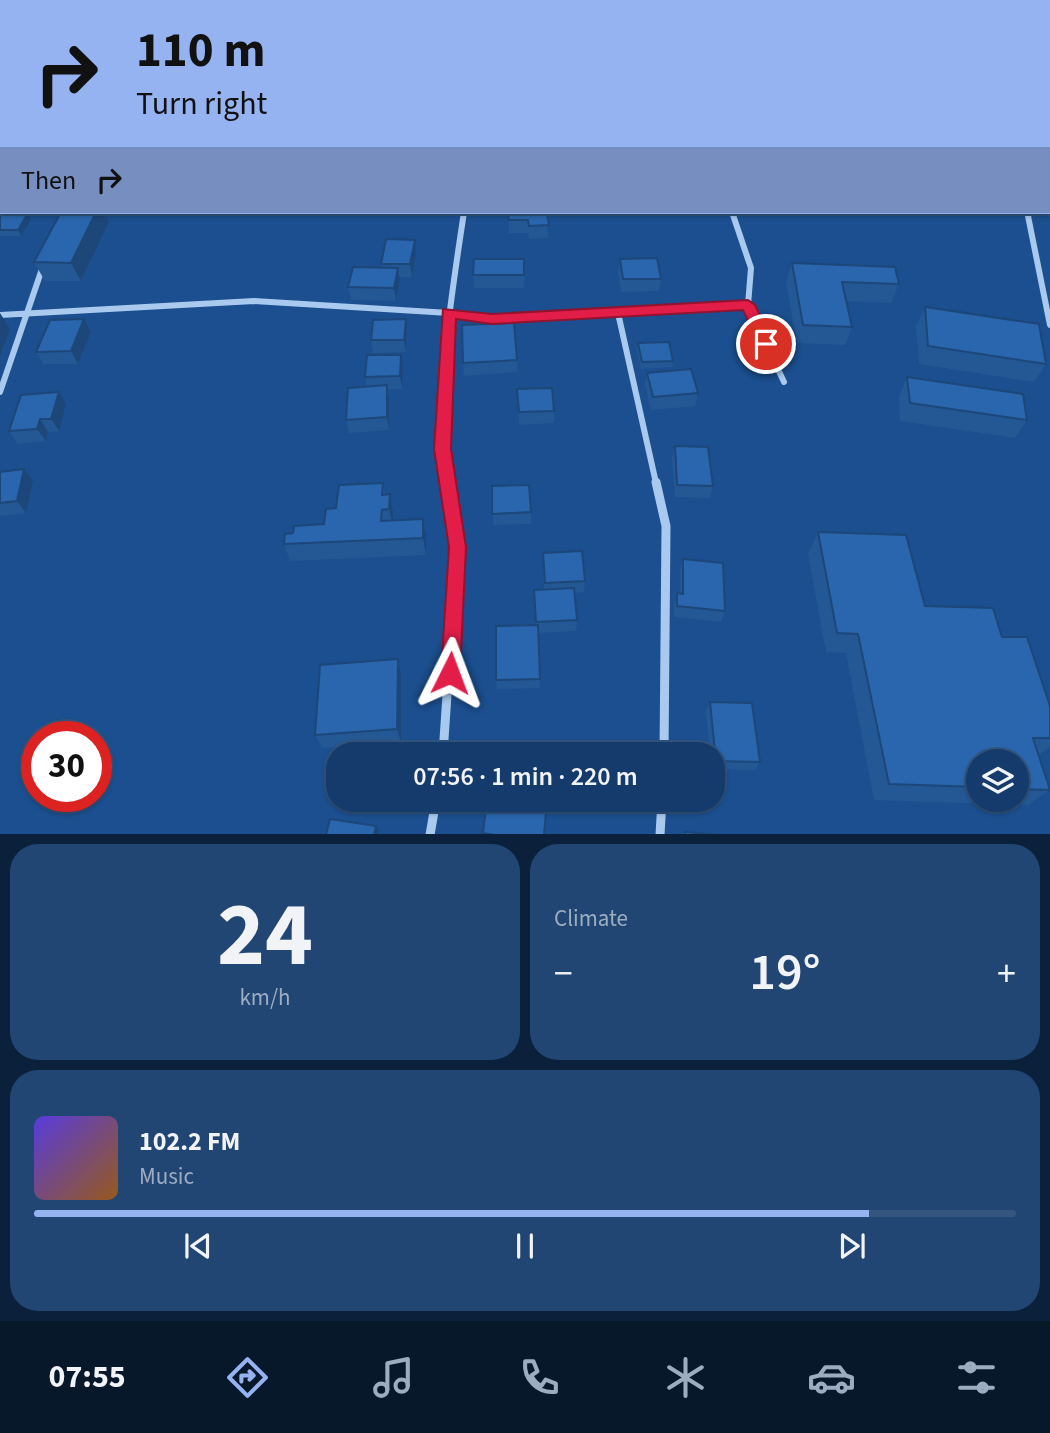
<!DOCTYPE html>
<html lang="en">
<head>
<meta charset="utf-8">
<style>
  body { margin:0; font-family:"Source Sans 3",sans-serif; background:#214673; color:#f1f3f6; height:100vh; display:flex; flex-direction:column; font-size:26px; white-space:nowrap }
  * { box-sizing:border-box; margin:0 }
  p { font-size:23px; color:#9dadc1 }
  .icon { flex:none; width:38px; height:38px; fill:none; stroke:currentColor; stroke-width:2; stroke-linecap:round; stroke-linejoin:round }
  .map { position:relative; height:834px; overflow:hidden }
  .drawer { display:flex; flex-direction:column; gap:10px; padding:10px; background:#0b203b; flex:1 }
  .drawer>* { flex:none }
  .top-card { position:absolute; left:0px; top:0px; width:1050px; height:214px; box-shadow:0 2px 5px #0004,0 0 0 2px #33557e; background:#95b2f1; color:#111; overflow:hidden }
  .controls { position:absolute; left:966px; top:749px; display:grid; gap:14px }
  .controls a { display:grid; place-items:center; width:63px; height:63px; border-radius:50%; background:#143b6b; box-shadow:0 2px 5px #0004,0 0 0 2px #33557e; font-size:35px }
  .speed { position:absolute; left:21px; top:721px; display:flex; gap:14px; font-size:35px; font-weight:700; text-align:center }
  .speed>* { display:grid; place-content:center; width:91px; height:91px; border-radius:50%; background:#143b6b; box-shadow:0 2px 5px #0004,0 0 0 2px #33557e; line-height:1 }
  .speed .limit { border:10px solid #d22; background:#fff; color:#111 }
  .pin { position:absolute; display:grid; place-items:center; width:60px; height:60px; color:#fff; margin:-30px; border:4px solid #fff; border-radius:50%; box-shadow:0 2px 7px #0007 }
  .me { position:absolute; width:77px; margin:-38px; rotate:3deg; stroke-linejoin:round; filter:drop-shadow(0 0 5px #0008) }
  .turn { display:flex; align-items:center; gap:24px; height:147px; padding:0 21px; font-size:32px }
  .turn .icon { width:91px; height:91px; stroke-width:2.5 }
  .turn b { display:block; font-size:49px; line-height:60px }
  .then { display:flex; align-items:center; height:66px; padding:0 21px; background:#0003; gap:14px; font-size:26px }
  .big { font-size:52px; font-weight:600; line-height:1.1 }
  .drawer .widget { flex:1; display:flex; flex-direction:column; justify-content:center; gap:10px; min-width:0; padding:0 24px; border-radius:28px; background:#214673 }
  .drawer .dial { align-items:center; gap:0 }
  .dial b { font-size:91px; line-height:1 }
  .song { display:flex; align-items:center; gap:21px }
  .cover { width:84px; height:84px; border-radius:10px; background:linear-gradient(135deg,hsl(250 70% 55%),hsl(30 70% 35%)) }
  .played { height:7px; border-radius:4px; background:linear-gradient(90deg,#95b2f1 85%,#33557e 85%) }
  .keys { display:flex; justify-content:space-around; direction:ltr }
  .heat { display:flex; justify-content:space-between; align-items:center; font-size:38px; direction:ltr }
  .drawer .tiles { flex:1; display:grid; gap:10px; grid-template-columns:1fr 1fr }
  .widget:last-child { grid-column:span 2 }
  .trip { position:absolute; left:326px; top:742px; width:399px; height:70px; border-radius:28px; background:#143b6b; box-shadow:0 2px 5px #0004,0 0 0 2px #33557e; font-weight:600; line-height:70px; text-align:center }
  .tabs { display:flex; height:112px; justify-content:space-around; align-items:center; background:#08182b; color:#9dadc1 }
  .tabs .icon { width:49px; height:49px }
  .tabs .active { color:#95b2f1 }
  .tabs b { font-size:32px; color:#f1f3f6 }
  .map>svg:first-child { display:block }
</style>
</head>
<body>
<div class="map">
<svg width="1050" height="835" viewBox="0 0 1050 835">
  <rect width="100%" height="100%" fill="#1b4f8f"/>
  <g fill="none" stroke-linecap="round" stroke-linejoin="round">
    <path stroke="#a9c9ee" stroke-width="3.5" d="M 135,2 L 137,0"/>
    <path stroke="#a9c9ee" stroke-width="6" d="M 732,212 L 751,268 L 748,305 L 784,382
      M 1031,212 L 1028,216 L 1050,325
      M 618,313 L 656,483
      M 0,315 L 254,301 L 449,313 L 491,319 L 748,305
      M 0,392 L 43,266
      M 447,483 C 434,395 451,300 464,212"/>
    <path stroke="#a9c9ee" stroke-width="9" d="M 656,482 L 666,526 L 664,754
      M 443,754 L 457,547 L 447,482
      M 430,835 L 436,800
      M 660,835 L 662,800"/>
    <path fill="#d6e6fa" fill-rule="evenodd" d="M 39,0 L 47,0 L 38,2 Z
      M 2,44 L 2,51 L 0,52 L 0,45 Z"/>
  </g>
  <path fill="#245895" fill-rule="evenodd" d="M 145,0 L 162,0 L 160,2 L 145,2 Z
    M 239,0 L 280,0 L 279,2 L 237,2 Z
    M 496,0 L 683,0 L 683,2 L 532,2 Z
    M 906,0 L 973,0 L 973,2 L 907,2 Z
    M 1035,0 L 1050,0 L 1050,95 L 1048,88 L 1048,2 L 1034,2 Z
    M 36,212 L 59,212 L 58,214 Z
    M 172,212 L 195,212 L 193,215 L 173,213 Z
    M 508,212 L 547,212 L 548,238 L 529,239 L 528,233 L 509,233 Z
    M 28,213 L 31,220 L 21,236 L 0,236 L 0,217 Z
    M 109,222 L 81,281 L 45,281 L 34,262 Z
    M 416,253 L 412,277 L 399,277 L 400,281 L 396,301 L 351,300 L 348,287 L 381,267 L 381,264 Z
    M 524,259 L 524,288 L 474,288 L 473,275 Z
    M 620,259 L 661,279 L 659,291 L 621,292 L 618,272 Z
    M 792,263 L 899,284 L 891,303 L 846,301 L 852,327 L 845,345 L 797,343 L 786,282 Z
    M 925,307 L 1046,364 L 1034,382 L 919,364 L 916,326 Z
    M 84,319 L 91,332 L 78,364 L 43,364 L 36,352 Z
    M 407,332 L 406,352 L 373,353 L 371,340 Z
    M 638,343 L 673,361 L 672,367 L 641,369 L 637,349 Z
    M 517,360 L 518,372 L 464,376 L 463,363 Z
    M 403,367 L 402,389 L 388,389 L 389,398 L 389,430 L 349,433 L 346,420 L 367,387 L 365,377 Z
    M 647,373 L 698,393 L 695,406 L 651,410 L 645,385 Z
    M 907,377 L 1027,420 L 1015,438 L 900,421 L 899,396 Z
    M 517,389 L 554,411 L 554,423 L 519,425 Z
    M 59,392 L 66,404 L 59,431 L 48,432 L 46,441 L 18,444 L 9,431 Z
    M 675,446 L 713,486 L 709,498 L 675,497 L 672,458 Z
    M 0,472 L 33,481 L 26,513 L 0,516 Z
    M 383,483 L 385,495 L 390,494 L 393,512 L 393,520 L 426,536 L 426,555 L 290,561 L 284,544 L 293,533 L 324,524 L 336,508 Z
    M 492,486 L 531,512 L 531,524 L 493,525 Z
    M 818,532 L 925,606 L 1002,637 L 1050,706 L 1050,747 L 1039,755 L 1050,790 L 1028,805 L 874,800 L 846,653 L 826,652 L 808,554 ZM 978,761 L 1017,761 L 1017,800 L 978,800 Z
    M 543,553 L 585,581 L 584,592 L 575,593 L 577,620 L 576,631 L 538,633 L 540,688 L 497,689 L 496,680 L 535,626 L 534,590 L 544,590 Z
    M 683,559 L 725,611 L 721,622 L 674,617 L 674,604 L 677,593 L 680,593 L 680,571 Z
    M 398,659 L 401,674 L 401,742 L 322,748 L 315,735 Z
    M 710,702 L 760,762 L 755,770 L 712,769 L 712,754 L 710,754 L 706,711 Z"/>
  <path fill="#1d4779" d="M 269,0 L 280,0 L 279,2 L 269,2 Z
    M 0,119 L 2,123 L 2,141 L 0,144 Z
    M 96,212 L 104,212 L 109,222 L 81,281 L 71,263 Z
    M 28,213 L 31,220 L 21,236 L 18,230 Z
    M 415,240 L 416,253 L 412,277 L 410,264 Z
    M 398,268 L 400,281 L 396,301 L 394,288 Z
    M 0,313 L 10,329 L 0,356 Z
    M 84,319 L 91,332 L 78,364 L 71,351 Z
    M 406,319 L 407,332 L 406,352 L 404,340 Z
    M 401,355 L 403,367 L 402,389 L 400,376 Z
    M 387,385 L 389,398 L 389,430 L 387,417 Z
    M 59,392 L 66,404 L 59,431 L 51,419 Z
    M 40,419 L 48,432 L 46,441 L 37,429 Z
    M 24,469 L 33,481 L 26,513 L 17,501 Z
    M 390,494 L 393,512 L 393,526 L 389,509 Z
    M 423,519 L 426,536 L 426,555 L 423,538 Z
    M 398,659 L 401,674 L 401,742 L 397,729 Z
    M 376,826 L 379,833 L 379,835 L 374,835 Z"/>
  <path fill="#2a66ad" stroke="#1d4779" stroke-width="2" d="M 239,0 L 252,0 L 251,2 L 237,2 Z
    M 916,0 L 973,0 L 973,2 L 916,2 Z
    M 1042,0 L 1050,0 L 1050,28 L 1048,22 L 1048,2 L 1043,2 Z
    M 2,72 L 2,93 L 0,93 L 0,74 Z
    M 61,212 L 96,212 L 71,263 L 34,262 Z
    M 508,212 L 547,212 L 549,225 L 529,226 L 528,220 L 509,220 Z
    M 3,213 L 28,213 L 18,230 L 0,230 L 0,217 Z
    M 386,239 L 415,240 L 410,264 L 381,264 Z
    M 657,258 L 661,279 L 623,279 L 620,259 Z
    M 474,259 L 524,259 L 524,275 L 473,275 Z
    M 792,263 L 895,267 L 899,284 L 842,282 L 852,327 L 803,325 Z
    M 353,267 L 398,268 L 394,288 L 348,287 Z
    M 925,307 L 1039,324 L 1046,364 L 928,346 Z
    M 84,319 L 71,351 L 36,352 L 50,320 Z
    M 406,319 L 404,340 L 371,340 L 373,320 Z
    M 514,323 L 517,360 L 463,363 L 462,325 Z
    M 669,342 L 673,361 L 642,362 L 638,343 Z
    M 367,355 L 401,355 L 400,376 L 365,377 Z
    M 691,369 L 698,393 L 653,397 L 647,373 Z
    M 907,377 L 1023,394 L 1027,420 L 910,403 Z
    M 387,385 L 387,417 L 346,420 L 348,388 Z
    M 552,388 L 554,411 L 519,412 L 517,389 Z
    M 59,392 L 51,419 L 40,419 L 37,429 L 9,431 L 21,395 Z
    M 675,446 L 708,447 L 713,486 L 677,485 Z
    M 24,469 L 17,501 L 0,503 L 0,472 Z
    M 383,483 L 382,495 L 390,494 L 389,509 L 382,510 L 381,521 L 423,519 L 423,538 L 284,544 L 285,534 L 293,533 L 294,526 L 324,524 L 326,509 L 336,508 L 339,485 Z
    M 529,485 L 531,512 L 492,514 L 492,486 Z
    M 818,532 L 906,535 L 925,606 L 993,608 L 1002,637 L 1027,637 L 1050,706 L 1050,738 L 1033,738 L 1050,790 L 1017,789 L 1017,761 L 978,761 L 978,787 L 889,784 L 858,634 L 837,633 Z
    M 582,551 L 585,581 L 545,583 L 543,553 Z
    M 683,559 L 723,563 L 725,611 L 677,606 L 677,593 L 683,594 Z
    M 574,588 L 577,620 L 536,622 L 534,590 Z
    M 538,625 L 540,679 L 496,680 L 496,626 Z
    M 398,659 L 397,729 L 315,735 L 320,665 Z
    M 710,702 L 752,703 L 760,762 L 716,761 Z
    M 487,800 L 547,800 L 544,835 L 494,835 L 483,833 Z
    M 330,819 L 376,826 L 374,835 L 326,835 Z
    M 685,832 L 719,835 L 685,835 Z"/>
  <path fill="#e11d48" stroke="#92132f" stroke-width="2" d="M 748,300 L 755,305 L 774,344 L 771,347 L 761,347 L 743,310 L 492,324 L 456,319 L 451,449 L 466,547 L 460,673 L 457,679 L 450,682 L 443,679 L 441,673 L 449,547 L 434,449 L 443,309 L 492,314 Z"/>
</svg>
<div class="controls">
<a><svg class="icon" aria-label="layers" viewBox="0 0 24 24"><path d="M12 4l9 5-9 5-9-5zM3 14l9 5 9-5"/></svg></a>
</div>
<div class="speed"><div class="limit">30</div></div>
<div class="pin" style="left:766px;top:344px;background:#d93025"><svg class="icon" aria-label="arrive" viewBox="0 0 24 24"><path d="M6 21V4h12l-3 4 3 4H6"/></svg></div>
<svg class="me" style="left:450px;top:673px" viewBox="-20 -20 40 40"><path d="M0-17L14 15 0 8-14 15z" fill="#e11d48" stroke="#fff" stroke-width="4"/></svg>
<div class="trip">07:56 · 1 min · 220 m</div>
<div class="top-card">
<div class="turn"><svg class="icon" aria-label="right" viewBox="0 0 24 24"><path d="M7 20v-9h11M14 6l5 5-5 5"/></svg><div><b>110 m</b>Turn right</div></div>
<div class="then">Then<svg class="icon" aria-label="right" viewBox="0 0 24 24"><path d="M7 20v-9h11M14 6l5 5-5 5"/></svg></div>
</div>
</div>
<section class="drawer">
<div class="tiles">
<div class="widget dial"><b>24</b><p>km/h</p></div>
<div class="widget"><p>Climate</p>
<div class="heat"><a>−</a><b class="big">19°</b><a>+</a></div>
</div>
<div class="widget">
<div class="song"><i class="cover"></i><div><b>102.2 FM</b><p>Music</p></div></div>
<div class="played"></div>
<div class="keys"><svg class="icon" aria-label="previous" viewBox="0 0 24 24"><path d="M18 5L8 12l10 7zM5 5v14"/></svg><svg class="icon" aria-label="pause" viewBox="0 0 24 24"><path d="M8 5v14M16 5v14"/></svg><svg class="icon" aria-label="next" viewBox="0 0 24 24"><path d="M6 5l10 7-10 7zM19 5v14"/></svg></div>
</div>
</div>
</section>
<nav class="tabs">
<b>07:55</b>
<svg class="icon active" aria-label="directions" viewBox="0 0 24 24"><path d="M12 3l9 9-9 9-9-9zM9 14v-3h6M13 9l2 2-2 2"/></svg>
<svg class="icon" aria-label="music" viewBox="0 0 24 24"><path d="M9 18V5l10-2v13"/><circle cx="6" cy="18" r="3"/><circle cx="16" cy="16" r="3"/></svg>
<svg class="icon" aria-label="phone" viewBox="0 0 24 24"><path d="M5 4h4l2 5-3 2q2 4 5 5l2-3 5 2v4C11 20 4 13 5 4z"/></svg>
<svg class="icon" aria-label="climate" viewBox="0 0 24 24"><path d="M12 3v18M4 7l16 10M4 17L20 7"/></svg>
<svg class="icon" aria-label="car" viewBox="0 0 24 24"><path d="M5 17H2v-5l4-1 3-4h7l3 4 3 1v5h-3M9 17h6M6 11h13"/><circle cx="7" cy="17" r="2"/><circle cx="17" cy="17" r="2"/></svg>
<svg class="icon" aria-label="filters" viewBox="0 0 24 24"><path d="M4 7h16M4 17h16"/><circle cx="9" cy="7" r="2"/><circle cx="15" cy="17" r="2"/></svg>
</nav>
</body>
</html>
